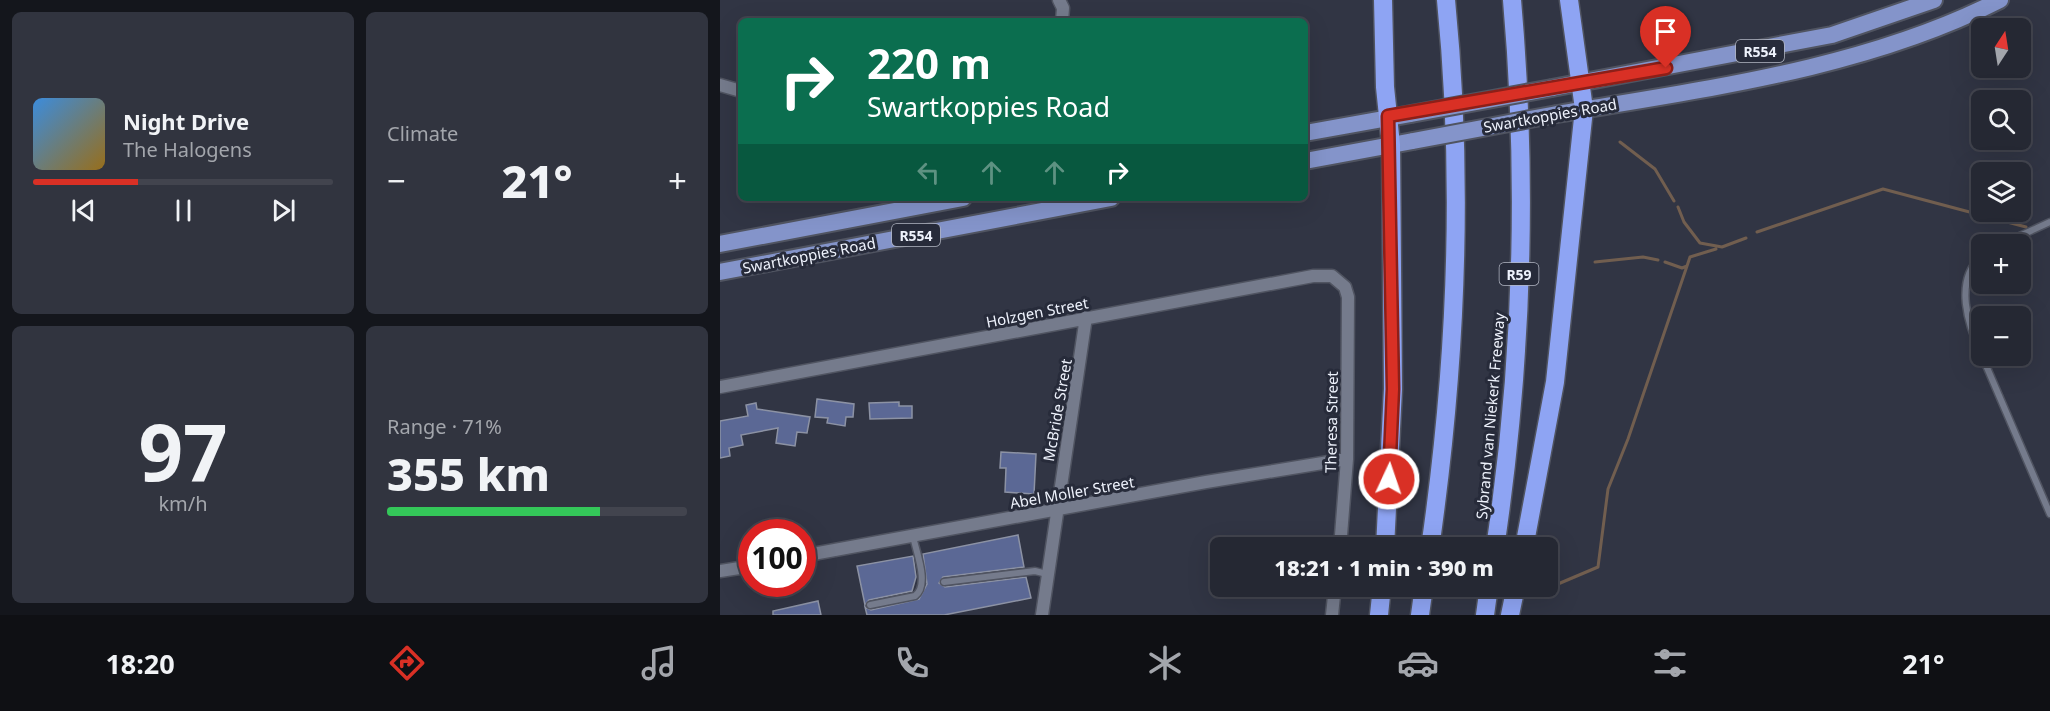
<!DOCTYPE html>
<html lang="en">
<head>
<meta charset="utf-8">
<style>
  body { margin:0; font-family:"Noto Sans",sans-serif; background:#31343f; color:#f1f3f6; height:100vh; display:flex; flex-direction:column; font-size:22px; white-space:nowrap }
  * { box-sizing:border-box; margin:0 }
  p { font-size:20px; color:#a3a6ac }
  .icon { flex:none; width:33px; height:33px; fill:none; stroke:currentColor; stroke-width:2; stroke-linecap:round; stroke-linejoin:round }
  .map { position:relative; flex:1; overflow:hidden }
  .panel { display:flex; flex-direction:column; gap:12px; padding:12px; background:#14161c; width:720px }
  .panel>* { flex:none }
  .banner { position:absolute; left:18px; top:18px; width:570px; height:183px; border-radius:9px; box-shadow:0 6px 24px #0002,0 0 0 2px #42444e; background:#0b6e4f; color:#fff; overflow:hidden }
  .needle { width:39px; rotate:12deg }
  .fabs { position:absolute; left:1251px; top:18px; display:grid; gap:12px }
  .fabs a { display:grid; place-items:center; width:60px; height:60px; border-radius:9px; background:#252833; box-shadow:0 6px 24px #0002,0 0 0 2px #42444e; font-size:30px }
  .speed { position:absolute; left:18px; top:519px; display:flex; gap:12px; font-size:30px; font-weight:700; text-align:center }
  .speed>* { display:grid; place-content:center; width:78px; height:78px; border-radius:50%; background:#252833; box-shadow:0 6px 24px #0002,0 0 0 2px #42444e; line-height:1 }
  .speed .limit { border:9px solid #d22; background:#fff; color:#111 }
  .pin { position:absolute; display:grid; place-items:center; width:51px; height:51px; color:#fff; margin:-62px -26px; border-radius:50% 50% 50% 0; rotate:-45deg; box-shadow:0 0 6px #0007 }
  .pin .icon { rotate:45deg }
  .me { position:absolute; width:66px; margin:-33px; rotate:3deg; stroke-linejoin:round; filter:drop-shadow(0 0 4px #0008) }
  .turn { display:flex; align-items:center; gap:21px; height:126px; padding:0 30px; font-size:27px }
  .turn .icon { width:78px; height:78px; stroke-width:2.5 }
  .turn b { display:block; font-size:42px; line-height:51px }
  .lanes { display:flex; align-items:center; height:57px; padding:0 30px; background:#0003; justify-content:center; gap:30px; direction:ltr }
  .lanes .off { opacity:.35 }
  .big { font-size:45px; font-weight:800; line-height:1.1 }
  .panel .card { flex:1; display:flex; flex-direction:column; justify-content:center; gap:9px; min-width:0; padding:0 21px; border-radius:9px; background:#31343f }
  .panel .dial { align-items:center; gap:0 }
  .dial b { font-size:78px; line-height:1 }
  .song { display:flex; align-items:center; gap:18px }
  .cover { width:72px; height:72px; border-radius:9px; background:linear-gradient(135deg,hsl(210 70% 55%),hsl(40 70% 35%)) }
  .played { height:6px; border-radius:3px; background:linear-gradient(90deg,#d93025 35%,#42444e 35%) }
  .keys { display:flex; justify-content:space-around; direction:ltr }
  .heat { display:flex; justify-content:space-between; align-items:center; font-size:33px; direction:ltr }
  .charge { height:9px; border-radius:4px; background:linear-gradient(90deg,#34c759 71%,#42444e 0) }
  .panel .tiles { flex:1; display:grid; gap:12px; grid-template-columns:repeat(2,1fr) }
  .trip { position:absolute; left:490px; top:537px; width:348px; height:60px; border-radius:9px; background:#252833; box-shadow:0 6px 24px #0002,0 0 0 2px #42444e; font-weight:800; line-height:60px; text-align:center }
  .tab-bar { display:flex; height:96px; justify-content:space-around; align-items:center; background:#0f1014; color:#a3a6ac }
  .tab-bar .icon { width:42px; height:42px }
  .tab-bar .current { color:#d93025 }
  .tab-bar b { font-size:27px; color:#f1f3f6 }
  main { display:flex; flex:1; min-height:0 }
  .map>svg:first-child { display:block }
</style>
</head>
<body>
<main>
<section class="panel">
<div class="tiles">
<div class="card">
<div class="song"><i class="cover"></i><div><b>Night Drive</b><p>The Halogens</p></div></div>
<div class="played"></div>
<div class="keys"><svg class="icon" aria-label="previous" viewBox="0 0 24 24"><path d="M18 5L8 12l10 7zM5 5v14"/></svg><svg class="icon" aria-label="pause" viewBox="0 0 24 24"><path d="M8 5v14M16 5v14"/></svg><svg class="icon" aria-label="next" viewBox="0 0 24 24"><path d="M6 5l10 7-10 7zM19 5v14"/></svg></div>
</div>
<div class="card"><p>Climate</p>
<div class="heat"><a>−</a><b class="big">21°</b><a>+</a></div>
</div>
<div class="card dial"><b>97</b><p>km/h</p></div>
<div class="card"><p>Range · 71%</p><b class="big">355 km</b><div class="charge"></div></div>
</div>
</section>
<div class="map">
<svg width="1330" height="615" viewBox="0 0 1330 615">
  <rect width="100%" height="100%" fill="#313544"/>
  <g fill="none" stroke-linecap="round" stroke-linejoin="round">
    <path stroke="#715e4f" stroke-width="3" d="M 900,142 L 935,169 L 954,201
      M 958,207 L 964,222 L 980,243 L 1002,247 L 1026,238
      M 1037,232 L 1163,189 L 1306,227
      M 875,262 L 923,257 L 938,260
      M 945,262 L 962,268 L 967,266 L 970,257 L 996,249
      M 812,595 L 878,567 L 888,489 L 908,439 L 967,266"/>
  </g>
  <path fill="#5b6895" stroke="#8c92a4" stroke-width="1.5" d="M 97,399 L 134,404 L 133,417 L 126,417 L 125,426 L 107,423 L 108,418 L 95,417 Z
    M 179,402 L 179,406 L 192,406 L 192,418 L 150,419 L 149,403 Z
    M 36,403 L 37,409 L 90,417 L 87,433 L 77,432 L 75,446 L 56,443 L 58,428 L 21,435 L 23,445 L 9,448 L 10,456 L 0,458 L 0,421 L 28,416 L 26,405 Z
    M 281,452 L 316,454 L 314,494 L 285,492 L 286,468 L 280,468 Z
    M 298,535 L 304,567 L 223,577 L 219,583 L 225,587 L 306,577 L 311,598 L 224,615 L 147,615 L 145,607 L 151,610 L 199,599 L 207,584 L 203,554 Z
    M 193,556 L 196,577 L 192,591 L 149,600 L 145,605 L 137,566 Z
    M 98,601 L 101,615 L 53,615 L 53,611 Z"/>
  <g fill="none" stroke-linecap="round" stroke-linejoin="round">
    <defs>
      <path id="service" d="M 1282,244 L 1330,222
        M 1262,256 C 1233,280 1248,326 1262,355
        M 1262,356 L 1330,514
        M 224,582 L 315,571 L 327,574
        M 150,605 L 195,596 C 210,585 196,552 193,536"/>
      <path id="minor" d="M 339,0 L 343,8 L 342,21
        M 0,85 L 21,91
        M 0,387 L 593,276 L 612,276 L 625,287 L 628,297 L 627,459 L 620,548
        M 82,556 L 486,482 L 627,459
        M 0,571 L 32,566
        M 322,615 L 366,317
        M 612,615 L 615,586"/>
      <path id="primary" d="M 832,88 L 1112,35 L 1214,0
        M 837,114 C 984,89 1145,69 1280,0
        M 585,133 L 691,114
        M 585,161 L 693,141
        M 0,244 L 243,198
        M 0,272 L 391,198"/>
      <path id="motorway" d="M 663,0 L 665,87 L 671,145 L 673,389 L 665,548
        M 710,548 C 736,368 744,181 726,0
        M 775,548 C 802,367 808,181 792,0
        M 804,548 L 835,382 L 864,109 L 849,0
        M 659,615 L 662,586
        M 700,615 L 704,586
        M 765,615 L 769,586
        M 790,615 L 796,586"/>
    </defs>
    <use href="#service" stroke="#505461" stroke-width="9"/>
    <use href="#minor" stroke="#505461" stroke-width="15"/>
    <use href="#primary" stroke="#505461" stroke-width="20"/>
    <use href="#motorway" stroke="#505461" stroke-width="21"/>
    <use href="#service" stroke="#757b8c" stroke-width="6"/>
    <use href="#minor" stroke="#757b8c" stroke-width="12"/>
    <use href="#primary" stroke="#8494ca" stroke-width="16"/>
    <use href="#motorway" stroke="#8ea4f3" stroke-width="18"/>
    <defs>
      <path id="primary-bridge" d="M 691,114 L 832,88
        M 693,141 L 837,114"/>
    </defs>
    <use href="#primary-bridge" stroke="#505461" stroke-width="20" stroke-linecap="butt"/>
    <use href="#primary-bridge" stroke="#8494ca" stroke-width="16"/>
  </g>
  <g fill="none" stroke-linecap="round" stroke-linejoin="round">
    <defs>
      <path id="route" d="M 669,479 L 673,389 L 668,116 L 946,68"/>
    </defs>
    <use href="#route" stroke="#8d1f18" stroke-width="15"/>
    <use href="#route" stroke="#d93025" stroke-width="10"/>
  </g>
  <g text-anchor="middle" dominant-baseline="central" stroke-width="6" stroke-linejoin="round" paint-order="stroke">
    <g fill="#272b3a" stroke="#b2b6c2" stroke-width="1.5">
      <rect x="1016" y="40" width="48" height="22" rx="4.5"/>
      <rect x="172" y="224" width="48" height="22" rx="4.5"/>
      <rect x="779.5" y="263" width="39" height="22" rx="4.5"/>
    </g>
    <g font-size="14" font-weight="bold" fill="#eef2fc">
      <text x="1040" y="51">R554</text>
      <text x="196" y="235">R554</text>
      <text x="799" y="274">R59</text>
    </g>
    <g font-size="15" fill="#eef2fc" stroke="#272b3a">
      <text transform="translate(830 115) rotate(-10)">Swartkoppies Road</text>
      <text transform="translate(89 255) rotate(-11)">Swartkoppies Road</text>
      <text transform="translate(317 312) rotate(-11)">Holzgen Street</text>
      <text transform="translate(337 410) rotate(-80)">McBride Street</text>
      <text transform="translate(770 416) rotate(-85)">Sybrand van Niekerk Freeway</text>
      <text transform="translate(611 422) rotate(-89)">Theresa Street</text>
      <text transform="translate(352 492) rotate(-10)">Abel Moller Street</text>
    </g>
  </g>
</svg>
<div class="fabs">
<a><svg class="needle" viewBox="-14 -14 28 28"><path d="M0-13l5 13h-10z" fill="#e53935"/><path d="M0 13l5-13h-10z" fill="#a3a6ac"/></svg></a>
<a><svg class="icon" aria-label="search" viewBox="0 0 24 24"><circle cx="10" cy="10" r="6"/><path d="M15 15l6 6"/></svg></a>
<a><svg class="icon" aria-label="layers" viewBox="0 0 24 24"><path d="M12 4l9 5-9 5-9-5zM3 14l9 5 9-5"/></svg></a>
<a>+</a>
<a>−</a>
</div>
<div class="speed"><div class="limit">100</div></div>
<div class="pin" style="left:946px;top:68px;background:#d93025"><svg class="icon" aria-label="arrive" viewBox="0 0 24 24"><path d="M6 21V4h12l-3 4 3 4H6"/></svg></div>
<svg class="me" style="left:669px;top:479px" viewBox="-20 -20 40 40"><circle r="17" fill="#d93025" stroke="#fff" stroke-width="3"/><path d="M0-11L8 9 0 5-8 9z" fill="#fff"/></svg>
<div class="trip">18:21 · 1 min · 390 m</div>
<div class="banner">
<div class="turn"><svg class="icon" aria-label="right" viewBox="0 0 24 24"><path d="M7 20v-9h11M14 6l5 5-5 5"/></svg><div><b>220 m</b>Swartkoppies Road</div></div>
<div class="lanes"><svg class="icon off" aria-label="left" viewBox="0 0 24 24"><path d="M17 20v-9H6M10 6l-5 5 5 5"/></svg><svg class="icon off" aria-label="ahead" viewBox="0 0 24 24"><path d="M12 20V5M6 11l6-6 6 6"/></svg><svg class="icon off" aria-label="ahead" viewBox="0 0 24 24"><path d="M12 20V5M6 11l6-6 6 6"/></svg><svg class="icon" aria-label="right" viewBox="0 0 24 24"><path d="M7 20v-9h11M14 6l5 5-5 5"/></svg></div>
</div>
</div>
</main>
<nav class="tab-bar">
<b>18:20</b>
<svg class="icon current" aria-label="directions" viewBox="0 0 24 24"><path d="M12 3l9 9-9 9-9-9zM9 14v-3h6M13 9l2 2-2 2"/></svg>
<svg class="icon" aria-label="music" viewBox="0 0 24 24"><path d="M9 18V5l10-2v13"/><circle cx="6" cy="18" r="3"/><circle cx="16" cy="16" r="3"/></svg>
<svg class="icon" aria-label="phone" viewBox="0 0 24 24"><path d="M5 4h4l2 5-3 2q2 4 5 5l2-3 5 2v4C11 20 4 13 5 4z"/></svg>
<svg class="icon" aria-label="climate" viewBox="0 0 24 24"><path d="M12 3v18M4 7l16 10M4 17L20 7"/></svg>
<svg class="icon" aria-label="car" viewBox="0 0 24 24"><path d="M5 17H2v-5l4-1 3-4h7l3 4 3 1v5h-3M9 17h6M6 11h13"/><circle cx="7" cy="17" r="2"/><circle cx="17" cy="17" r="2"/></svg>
<svg class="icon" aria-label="filters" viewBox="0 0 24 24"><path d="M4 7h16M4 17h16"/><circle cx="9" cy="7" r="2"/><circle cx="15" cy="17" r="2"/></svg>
<b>21°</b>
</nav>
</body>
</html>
